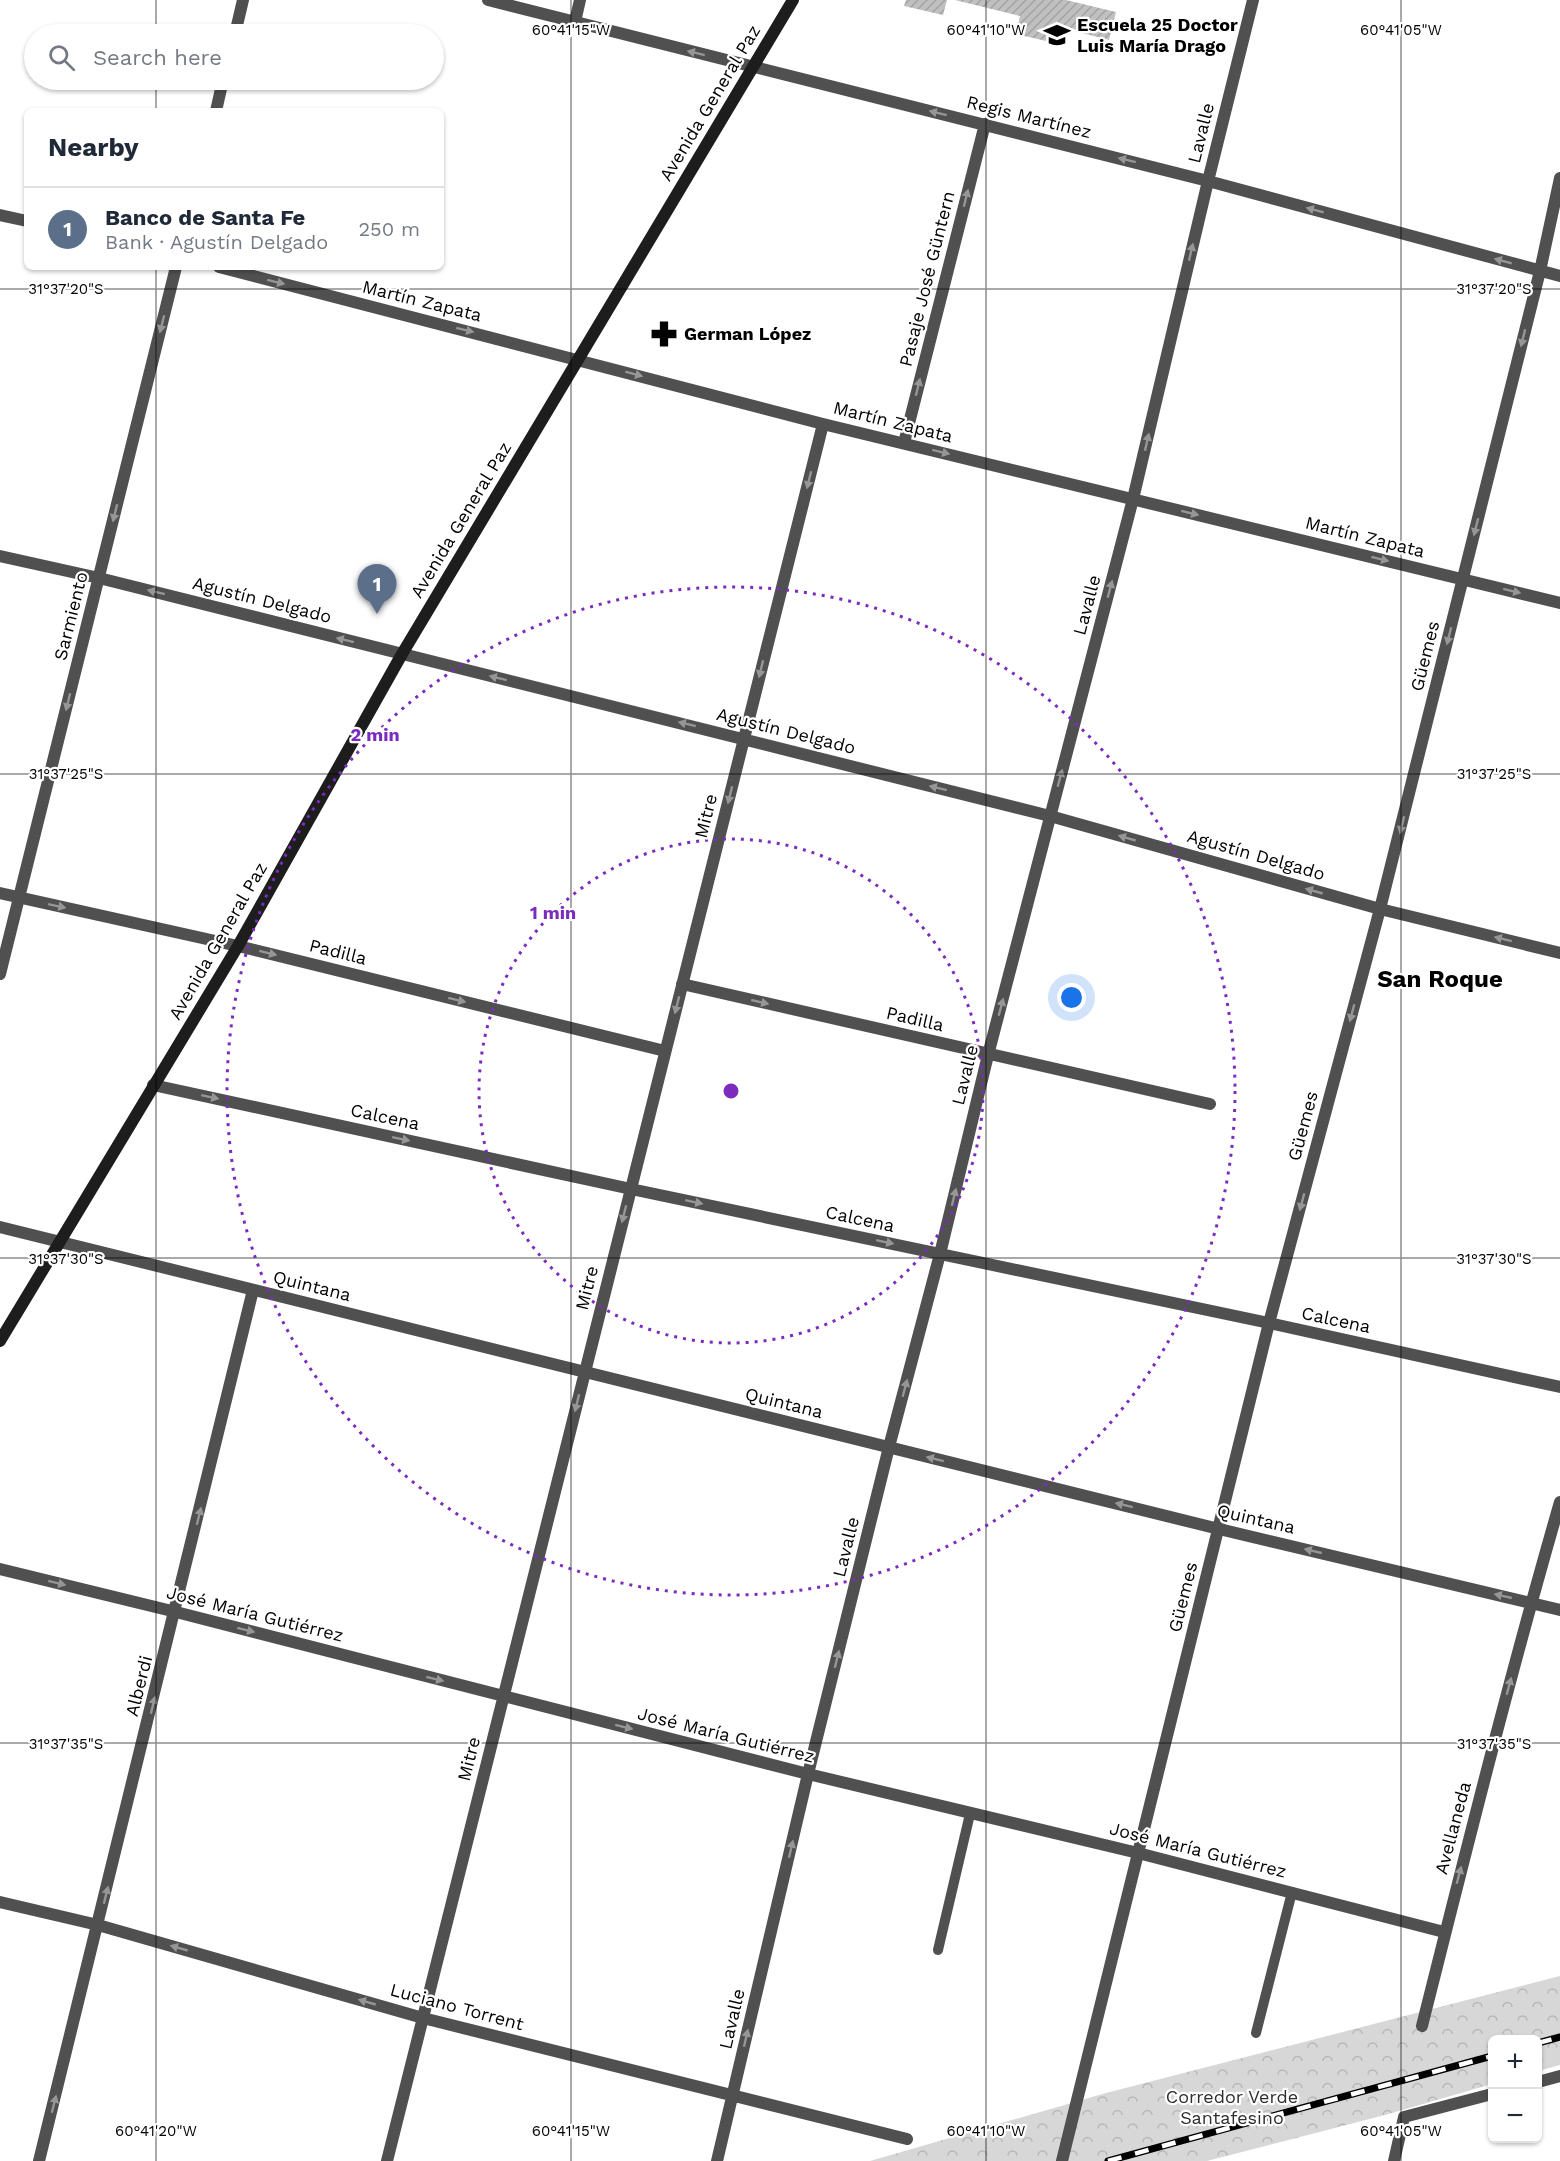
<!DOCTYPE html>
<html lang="en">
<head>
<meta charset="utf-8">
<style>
  body { margin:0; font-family:"Work Sans",sans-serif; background:#f2f2f3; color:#1f2937 }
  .controls { position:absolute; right:18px; bottom:18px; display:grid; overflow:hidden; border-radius:9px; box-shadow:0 2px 4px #0004 }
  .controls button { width:54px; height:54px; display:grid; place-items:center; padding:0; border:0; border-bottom:2px solid #e0e1e3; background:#fff; color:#1f2937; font:30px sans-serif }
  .you { position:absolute; left:1072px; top:998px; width:21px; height:21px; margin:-15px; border:4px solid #fff; border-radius:50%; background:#1a73e8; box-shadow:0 0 0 9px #1a73e833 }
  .badge { display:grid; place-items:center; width:39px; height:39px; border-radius:50%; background:#0f766e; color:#fff; font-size:20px; font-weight:700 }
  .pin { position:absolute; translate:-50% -50px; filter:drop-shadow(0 2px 3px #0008) }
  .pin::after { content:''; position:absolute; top:32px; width:21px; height:18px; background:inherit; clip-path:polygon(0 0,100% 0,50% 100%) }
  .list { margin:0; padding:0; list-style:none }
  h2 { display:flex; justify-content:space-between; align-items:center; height:78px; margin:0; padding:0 24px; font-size:26px }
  h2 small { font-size:20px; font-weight:400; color:#747a83 }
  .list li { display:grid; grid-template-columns:39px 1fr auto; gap:18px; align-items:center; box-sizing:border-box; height:84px; padding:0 24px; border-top:2px solid #e0e1e3 }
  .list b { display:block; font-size:22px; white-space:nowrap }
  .list p { margin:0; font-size:20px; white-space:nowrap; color:#747a83 }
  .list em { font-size:20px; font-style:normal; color:#747a83 }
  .icon { flex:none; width:33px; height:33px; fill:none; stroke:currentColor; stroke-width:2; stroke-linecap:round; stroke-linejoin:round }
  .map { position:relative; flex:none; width:1560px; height:2161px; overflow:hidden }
  .search { position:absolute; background:#fff; box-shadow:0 2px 4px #0004; left:24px; top:24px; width:420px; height:66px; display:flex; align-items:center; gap:15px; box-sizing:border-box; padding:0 21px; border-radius:33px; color:#747a83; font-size:22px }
  .panel { position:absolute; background:#fff; box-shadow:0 2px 4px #0004; left:24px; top:108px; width:420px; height:162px; border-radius:9px }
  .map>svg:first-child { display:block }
</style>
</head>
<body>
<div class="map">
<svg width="1560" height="2161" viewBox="0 0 1560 2161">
  <defs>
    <pattern id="park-crowns" width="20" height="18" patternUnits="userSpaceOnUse" patternTransform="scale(1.5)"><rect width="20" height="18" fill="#d7d7d7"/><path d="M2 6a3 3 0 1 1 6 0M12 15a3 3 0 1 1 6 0" fill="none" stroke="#b7b7b7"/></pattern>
    <pattern id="building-hatch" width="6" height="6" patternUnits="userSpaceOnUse" patternTransform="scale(1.5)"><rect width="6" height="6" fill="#c0c0c0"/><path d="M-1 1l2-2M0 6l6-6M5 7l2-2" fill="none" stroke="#a3a3a3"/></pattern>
  </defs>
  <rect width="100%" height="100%" fill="#fff"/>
  <!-- park -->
  <path fill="url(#park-crowns)" d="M1560,1976V2065L1538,2071V2040H1492V2084L1385,2115L1207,2161H870L1106,2093Z"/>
  <!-- building -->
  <path fill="url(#building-hatch)" d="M906,0H947L943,15L904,6Z
    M955,0H1066L1116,12L1109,40L1063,28L1059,44L1016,34L1020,16Z"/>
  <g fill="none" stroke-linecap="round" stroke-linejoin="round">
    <!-- lane -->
    <path stroke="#505050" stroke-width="10" d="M938,1950L970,1814
      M1256,2033L1292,1892"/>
    <!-- street -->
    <path stroke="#505050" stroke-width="12" d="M488,0L1208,181L1560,276
      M575,22L580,0
      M235,34L243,0
      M216,111L223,80
      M0,215L27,221
      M219,267L823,424L1560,603
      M904,443L985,124
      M0,556L99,578L1050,816L1380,909L1560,953
      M0,893L238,946L665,1051
      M0,974L176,267
      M682,984L1210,1104
      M153,1085L631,1189L1269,1323L1560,1387
      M0,1227L1219,1529L1560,1610
      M0,1569L176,1612L808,1774L1138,1853L1444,1932
      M0,1902L98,1925L423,2018L907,2139
      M1422,2026C1466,1851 1510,1675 1560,1502
      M1538,2082L1560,2076
      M39,2161L253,1290
      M387,2161L823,424
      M717,2161L808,1774L889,1447L940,1254L988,1055L1133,499L1208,181L1253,0
      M1062,2161L1269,1323L1380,909L1540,271L1560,178
      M1394,2161L1404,2117L1492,2094"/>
    <!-- secondary -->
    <path stroke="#1d1d1d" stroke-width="12" d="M0,1341L238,946L402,654L793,0"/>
    <!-- rail casing -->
    <g stroke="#000" stroke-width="7">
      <path id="rail" d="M1538,2043L1560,2037
        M1108,2161L1492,2056"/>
    </g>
    <!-- rail -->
    <use href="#rail" stroke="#fff" stroke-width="4.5" stroke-dasharray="14" stroke-linecap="butt"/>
  </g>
  <!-- one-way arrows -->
  <defs><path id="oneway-solid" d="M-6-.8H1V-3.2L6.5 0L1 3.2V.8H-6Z" transform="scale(1.5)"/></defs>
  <g fill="#969696">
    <use href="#oneway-solid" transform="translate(696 53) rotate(-166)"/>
    <use href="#oneway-solid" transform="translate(938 113) rotate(-166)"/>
    <use href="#oneway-solid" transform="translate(1127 160) rotate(-166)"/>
    <use href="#oneway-solid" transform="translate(966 198) rotate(-76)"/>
    <use href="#oneway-solid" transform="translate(1315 210) rotate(-165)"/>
    <use href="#oneway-solid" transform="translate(1191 252) rotate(-77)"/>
    <use href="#oneway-solid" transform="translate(1503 261) rotate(-165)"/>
    <use href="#oneway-solid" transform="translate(276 282) rotate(14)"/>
    <use href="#oneway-solid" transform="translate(162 324) rotate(104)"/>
    <use href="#oneway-solid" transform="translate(465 330) rotate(14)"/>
    <use href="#oneway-solid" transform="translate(1523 338) rotate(104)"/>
    <use href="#oneway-solid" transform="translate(634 374) rotate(15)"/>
    <use href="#oneway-solid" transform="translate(918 387) rotate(-76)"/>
    <use href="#oneway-solid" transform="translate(1147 442) rotate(-77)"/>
    <use href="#oneway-solid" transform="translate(941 452) rotate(14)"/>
    <use href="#oneway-solid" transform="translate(809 480) rotate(104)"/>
    <use href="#oneway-solid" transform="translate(115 513) rotate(104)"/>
    <use href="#oneway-solid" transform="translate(1190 513) rotate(14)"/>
    <use href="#oneway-solid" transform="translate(1476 527) rotate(104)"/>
    <use href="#oneway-solid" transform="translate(1380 559) rotate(14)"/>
    <use href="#oneway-solid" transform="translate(1110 589) rotate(-75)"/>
    <use href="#oneway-solid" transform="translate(1512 591) rotate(14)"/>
    <use href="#oneway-solid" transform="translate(156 592) rotate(-166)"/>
    <use href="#oneway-solid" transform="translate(1449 636) rotate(104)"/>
    <use href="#oneway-solid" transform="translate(345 640) rotate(-166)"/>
    <use href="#oneway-solid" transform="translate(761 669) rotate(104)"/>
    <use href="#oneway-solid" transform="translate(498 678) rotate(-166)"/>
    <use href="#oneway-solid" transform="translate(68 702) rotate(104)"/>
    <use href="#oneway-solid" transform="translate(687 724) rotate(-166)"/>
    <use href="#oneway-solid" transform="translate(1060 778) rotate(-75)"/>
    <use href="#oneway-solid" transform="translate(938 788) rotate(-166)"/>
    <use href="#oneway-solid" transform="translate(730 795) rotate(104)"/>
    <use href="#oneway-solid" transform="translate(1402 825) rotate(104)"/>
    <use href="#oneway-solid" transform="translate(1127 838) rotate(-164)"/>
    <use href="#oneway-solid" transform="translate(1314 891) rotate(-164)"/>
    <use href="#oneway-solid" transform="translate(57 906) rotate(12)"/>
    <use href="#oneway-solid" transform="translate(1503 939) rotate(-166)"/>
    <use href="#oneway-solid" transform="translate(268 953) rotate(14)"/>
    <use href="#oneway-solid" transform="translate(457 1000) rotate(14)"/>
    <use href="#oneway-solid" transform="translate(760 1002) rotate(13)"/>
    <use href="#oneway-solid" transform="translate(677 1005) rotate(104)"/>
    <use href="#oneway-solid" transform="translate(1001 1007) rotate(-75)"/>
    <use href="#oneway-solid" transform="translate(1352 1013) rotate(105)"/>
    <use href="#oneway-solid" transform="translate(210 1097) rotate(12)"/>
    <use href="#oneway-solid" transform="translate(401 1139) rotate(12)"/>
    <use href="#oneway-solid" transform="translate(954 1197) rotate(-76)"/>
    <use href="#oneway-solid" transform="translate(694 1202) rotate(12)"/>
    <use href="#oneway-solid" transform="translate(1302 1202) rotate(105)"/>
    <use href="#oneway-solid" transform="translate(624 1214) rotate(104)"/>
    <use href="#oneway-solid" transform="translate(885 1242) rotate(12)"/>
    <use href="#oneway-solid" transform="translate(905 1388) rotate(-75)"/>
    <use href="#oneway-solid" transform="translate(577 1403) rotate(104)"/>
    <use href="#oneway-solid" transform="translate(935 1459) rotate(-166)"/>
    <use href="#oneway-solid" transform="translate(1124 1505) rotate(-166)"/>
    <use href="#oneway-solid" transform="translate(199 1516) rotate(-76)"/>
    <use href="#oneway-solid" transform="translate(1313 1551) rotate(-167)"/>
    <use href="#oneway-solid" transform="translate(57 1583) rotate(14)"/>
    <use href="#oneway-solid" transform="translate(1503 1596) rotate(-167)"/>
    <use href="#oneway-solid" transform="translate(246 1630) rotate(14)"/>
    <use href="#oneway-solid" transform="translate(837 1659) rotate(-76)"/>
    <use href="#oneway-solid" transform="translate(435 1679) rotate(14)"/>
    <use href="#oneway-solid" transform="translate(1509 1686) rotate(-75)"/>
    <use href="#oneway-solid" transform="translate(153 1705) rotate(-76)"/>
    <use href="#oneway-solid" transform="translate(624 1727) rotate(14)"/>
    <use href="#oneway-solid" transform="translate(791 1849) rotate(-77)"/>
    <use href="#oneway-solid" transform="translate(1459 1875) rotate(-75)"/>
    <use href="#oneway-solid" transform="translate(106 1895) rotate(-76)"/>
    <use href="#oneway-solid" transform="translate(179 1948) rotate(-164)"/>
    <use href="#oneway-solid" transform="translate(367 2002) rotate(-164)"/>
    <use href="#oneway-solid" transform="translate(746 2038) rotate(-77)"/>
    <use href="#oneway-solid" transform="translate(54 2104) rotate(-76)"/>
  </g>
  <!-- ticks -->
  <path fill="none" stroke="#000" stroke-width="1.5" stroke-opacity="0.45" d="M156,0V34M571,0V2161M986,0V2161M1401,0V2161M156,80V111M156,267V2161M0,289H1560M0,774H1560M0,1258H1560M0,1743H1560"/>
  <!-- distance rings -->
  <g fill="none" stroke="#7b2cbf" stroke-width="3" stroke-dasharray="3 6">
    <circle cx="731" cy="1091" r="252"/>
    <circle cx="731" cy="1091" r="504"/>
  </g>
  <!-- icons -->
  <defs>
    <g id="school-bare" transform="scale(2.07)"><path d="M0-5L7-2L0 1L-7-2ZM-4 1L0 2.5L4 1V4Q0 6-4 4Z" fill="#000" stroke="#fff" stroke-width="2.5" paint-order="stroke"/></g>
    <g id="pharmacy-bare" transform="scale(2.07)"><path d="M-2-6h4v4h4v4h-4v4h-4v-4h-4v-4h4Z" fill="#000" stroke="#fff" stroke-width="2.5" paint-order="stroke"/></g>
  </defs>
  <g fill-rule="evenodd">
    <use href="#school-bare" x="1057" y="35"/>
    <use href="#pharmacy-bare" x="664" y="334"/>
  </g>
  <g text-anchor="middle" stroke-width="4.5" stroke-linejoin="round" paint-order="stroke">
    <!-- poi labels -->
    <g font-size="18" font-weight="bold" fill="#000" stroke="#fff" text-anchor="start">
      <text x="1077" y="31">Escuela 25 Doctor<tspan x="1077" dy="21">Luis María Drago</tspan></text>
      <text x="684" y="340">German López</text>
    </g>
    <!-- street labels -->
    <g font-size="18" fill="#000" stroke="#fff">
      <text transform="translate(710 103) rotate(-59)" y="6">Avenida General Paz</text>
      <text transform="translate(1029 117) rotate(14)" y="6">Regis Martínez</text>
      <text transform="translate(1201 133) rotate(-76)" y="6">Lavalle</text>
      <text transform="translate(927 279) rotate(-76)" y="6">Pasaje José Güntern</text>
      <text transform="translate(422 301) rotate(14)" y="6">Martín Zapata</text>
      <text transform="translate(893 422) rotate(14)" y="6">Martín Zapata</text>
      <text transform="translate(461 520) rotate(-59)" y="6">Avenida General Paz</text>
      <text transform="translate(1365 537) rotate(14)" y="6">Martín Zapata</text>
      <text transform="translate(262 600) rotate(14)" y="6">Agustín Delgado</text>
      <text transform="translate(1087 605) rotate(-75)" y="6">Lavalle</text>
      <text transform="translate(71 616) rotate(-76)" y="6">Sarmiento</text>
      <text transform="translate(1425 656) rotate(-76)" y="6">Güemes</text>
      <text transform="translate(786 731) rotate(14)" y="6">Agustín Delgado</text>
      <text transform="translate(706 816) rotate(-76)" y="6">Mitre</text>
      <text transform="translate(1256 855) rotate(16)" y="6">Agustín Delgado</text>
      <text transform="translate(218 941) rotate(-60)" y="6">Avenida General Paz</text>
      <text transform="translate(338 952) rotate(14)" y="6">Padilla</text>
      <text transform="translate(915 1019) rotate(13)" y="6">Padilla</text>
      <text transform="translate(965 1075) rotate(-76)" y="6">Lavalle</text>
      <text transform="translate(385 1117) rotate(12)" y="6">Calcena</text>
      <text transform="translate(1303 1126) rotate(-75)" y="6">Güemes</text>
      <text transform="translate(860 1219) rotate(12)" y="6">Calcena</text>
      <text transform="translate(312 1286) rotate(14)" y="6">Quintana</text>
      <text transform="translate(587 1288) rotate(-76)" y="6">Mitre</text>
      <text transform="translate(1336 1320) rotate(12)" y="6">Calcena</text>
      <text transform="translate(784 1403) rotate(14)" y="6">Quintana</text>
      <text transform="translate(1256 1519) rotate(13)" y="6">Quintana</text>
      <text transform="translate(846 1547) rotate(-76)" y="6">Lavalle</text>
      <text transform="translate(1183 1597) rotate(-76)" y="6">Güemes</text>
      <text transform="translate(255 1614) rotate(14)" y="6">José María Gutiérrez</text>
      <text transform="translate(139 1686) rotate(-76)" y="6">Alberdi</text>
      <text transform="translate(726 1735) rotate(14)" y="6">José María Gutiérrez</text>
      <text transform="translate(469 1759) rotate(-76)" y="6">Mitre</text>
      <text transform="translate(1453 1828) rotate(-75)" y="6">Avellaneda</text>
      <text transform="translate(1198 1850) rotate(14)" y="6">José María Gutiérrez</text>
      <text transform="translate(457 2007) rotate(15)" y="6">Luciano Torrent</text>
      <text transform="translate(732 2019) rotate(-77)" y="6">Lavalle</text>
    </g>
    <!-- park labels -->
    <g font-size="18" fill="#2e2e2e" stroke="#fff">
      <text x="1232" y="2103">Corredor Verde<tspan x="1232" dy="21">Santafesino</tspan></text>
    </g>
    <!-- district labels -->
    <g font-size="24" font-weight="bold" fill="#000" stroke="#fff">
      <text x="1440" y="987">San Roque</text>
    </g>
  </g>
  <g font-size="15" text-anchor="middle" fill="#000" stroke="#fff" stroke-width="4.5" stroke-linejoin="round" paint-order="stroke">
    <text x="571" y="35">60°41'15"W</text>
    <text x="986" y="35">60°41'10"W</text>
    <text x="1401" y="35">60°41'05"W</text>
    <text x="66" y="294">31°37'20"S</text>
    <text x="1494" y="294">31°37'20"S</text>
    <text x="66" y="779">31°37'25"S</text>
    <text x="1494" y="779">31°37'25"S</text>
    <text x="66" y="1264">31°37'30"S</text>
    <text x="1494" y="1264">31°37'30"S</text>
    <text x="66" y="1749">31°37'35"S</text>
    <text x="1494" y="1749">31°37'35"S</text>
    <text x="156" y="2136">60°41'20"W</text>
    <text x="571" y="2136">60°41'15"W</text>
    <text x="986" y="2136">60°41'10"W</text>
    <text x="1401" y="2136">60°41'05"W</text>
  </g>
  <circle cx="731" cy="1091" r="9" fill="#7b2cbf" stroke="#fff" stroke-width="3"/>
  <g font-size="18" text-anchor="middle" font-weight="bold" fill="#7b2cbf" stroke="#fff" stroke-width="4.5" stroke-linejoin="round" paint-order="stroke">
    <text x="375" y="741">2 min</text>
    <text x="553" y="919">1 min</text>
  </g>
</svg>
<div class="controls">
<button>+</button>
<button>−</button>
</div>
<div class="you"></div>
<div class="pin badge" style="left:377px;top:614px;background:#5c6f8a">1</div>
<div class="search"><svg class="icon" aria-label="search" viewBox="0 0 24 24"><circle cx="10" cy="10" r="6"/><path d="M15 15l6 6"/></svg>Search here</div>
<section class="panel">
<h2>Nearby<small></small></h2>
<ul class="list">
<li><span class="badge" style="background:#5c6f8a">1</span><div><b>Banco de Santa Fe</b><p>Bank · Agustín Delgado</p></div><em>250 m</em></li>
</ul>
</section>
</div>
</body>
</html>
